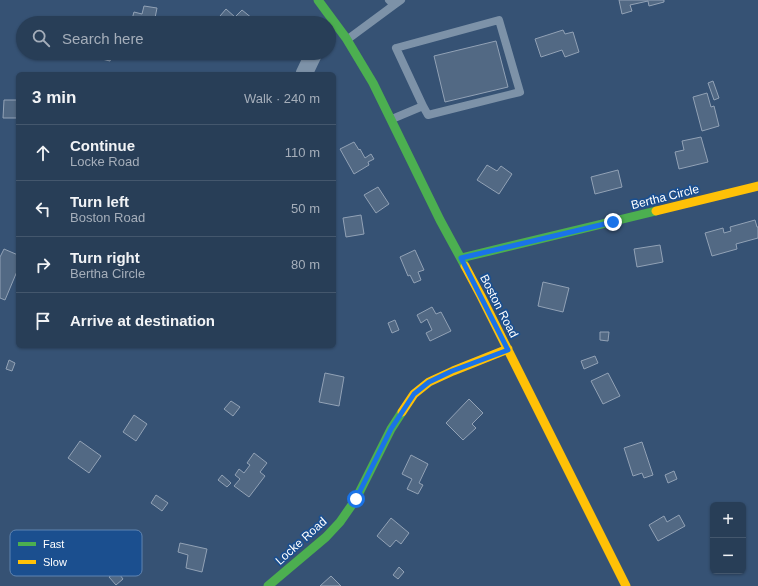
<!DOCTYPE html>
<html lang="en">
<head>
<meta charset="utf-8">
<style>
  body { margin:0; font-family:Arial,sans-serif; background:#344961; color:#f1f3f6 }
  .controls { position:absolute; right:12px; bottom:12px; display:grid; overflow:hidden; border-radius:6px; box-shadow:0 1px 3px #0004 }
  .controls button { width:36px; height:36px; display:grid; place-items:center; padding:0; border:0; border-bottom:1px solid #44576d; background:#283e57; color:#f1f3f6; font:20px sans-serif }
  .stop { position:absolute; width:12px; height:12px; margin:-9px; border:3px solid #1a73e8; border-radius:50%; background:#fff }
  .stop.end { background:#1a73e8; border-color:#fff; box-shadow:0 1px 4px #0008 }
  .list { margin:0; padding:0; list-style:none }
  h2 { display:flex; justify-content:space-between; align-items:center; height:52px; margin:0; padding:0 16px; font-size:17px }
  h2 small { font-size:13px; font-weight:400; color:#a5aeba }
  .list li { display:grid; grid-template-columns:26px 1fr auto; gap:12px; align-items:center; box-sizing:border-box; height:56px; padding:0 16px; border-top:1px solid #44576d }
  .list b { display:block; font-size:15px; white-space:nowrap }
  .list p { margin:0; font-size:13px; white-space:nowrap; color:#a5aeba }
  .list em { font-size:13px; font-style:normal; color:#a5aeba }
  .icon { flex:none; width:22px; height:22px; fill:none; stroke:currentColor; stroke-width:2; stroke-linecap:round; stroke-linejoin:round }
  .map { position:relative; flex:none; width:758px; height:586px; overflow:hidden }
  .search { position:absolute; background:#283e57; box-shadow:0 1px 3px #0004; left:16px; top:16px; width:320px; height:44px; display:flex; align-items:center; gap:10px; box-sizing:border-box; padding:0 14px; border-radius:22px; color:#a5aeba; font-size:15px }
  .panel { position:absolute; background:#283e57; box-shadow:0 1px 3px #0004; left:16px; top:72px; width:320px; height:276px; border-radius:6px }
  .map>svg:first-child { display:block }
</style>
</head>
<body>
<div class="map">
<svg width="758" height="586" viewBox="0 0 758 586">
  <rect width="100%" height="100%" fill="#365274"/>
  <!-- building -->
  <path fill="#526984" stroke="#92a2b6" d="M619,0H664V2L649,6L648,1L630,5L632,11L622,14Z
    M144,6L157,8L154,23H119L121,17L132,19L134,12L142,14Z
    M226,9L235,17L242,10L258,23H234L232,21L231,23H230L220,16Z
    M563,30L565,34L573,32L579,52L565,57L562,50L541,57L535,39Z
    M496,41L508,87L445,102L434,56Z
    M100,53H113L110,61L98,58Z
    M713,81L719,98L714,100L708,83Z
    M707,93L711,107L714,106L719,126L702,131L693,97Z
    M4,100H18V118H3Z
    M701,137L708,162L679,169L675,152L684,150L682,141Z
    M354,142L359,150L360,149L365,158L371,154L374,159L368,162L369,165L354,174L340,149Z
    M487,165L497,171L501,166L512,174L499,194L477,180Z
    M618,170L622,187L595,194L591,177Z
    M378,187L389,204L376,213L364,195Z
    M361,215L364,234L346,237L343,218Z
    M755,220L757,227H758V238L736,244L737,249L712,256L705,233L723,228L724,233L731,231L730,227Z
    M660,245L663,262L637,267L634,249Z
    M4,249L18,255V269L5,300L0,298V257Z
    M415,250L424,270L418,272L421,280L414,283L410,275L408,276L400,257Z
    M543,282L569,288L563,312L538,306Z
    M432,307L436,314L441,312L451,331L430,341L426,333L432,330L427,319L421,323L417,315Z
    M395,320L399,330L392,333L388,323Z
    M600,332H609L608,341L600,340Z
    M595,356L598,363L584,369L581,361Z
    M9,360L15,363L12,371L6,369Z
    M325,373L344,377L339,406L319,402Z
    M608,373L620,396L603,404L591,381Z
    M469,399L483,413L472,424L476,428L463,440L446,423Z
    M231,401L240,407L233,416L224,409Z
    M134,415L147,424L136,441L123,432Z
    M80,441L101,456L89,473L68,458Z
    M642,442L653,475L644,478L642,473L633,476L624,448Z
    M254,453L267,463L260,472L265,476L249,497L234,486L240,479L235,475L239,469L244,473L250,465L247,463Z
    M411,455L428,464L419,483L423,485L418,494L407,489L412,479L402,474Z
    M674,471L677,479L668,483L665,475Z
    M222,475L231,483L227,487L218,480Z
    M156,495L168,503L162,511L151,503Z
    M679,515L685,526L658,541L649,525L664,516L667,522Z
    M391,518L409,533L401,544L396,540L390,547L377,536Z
    M180,543L207,549L202,572L186,568L188,555L178,552Z
    M399,567L404,572L398,579L393,575Z
    M117,571L123,579L116,585L109,577Z
    M331,576L341,586H320Z"/>
  <g fill="none" stroke-linecap="round" stroke-linejoin="round">
    <!-- lane -->
    <path stroke="#7d92a8" stroke-width="8" d="M394,5L401,0
      M348,39L394,5L389,0
      M392,119L423,106L396,48L499,20L520,92L428,115L423,106"/>
    <!-- street -->
    <path stroke="#7d92a8" stroke-width="17" d="M304,74L314,53"/>
    <!-- fast -->
    <path stroke="#4caf50" stroke-width="9" d="M318,0L346,38L373,83L440,220L465,266
      M461,258L656,211
      M268,586L326,537L340,522L356,499L391,429L402,412"/>
    <!-- slow -->
    <path stroke="#ffc107" stroke-width="9" d="M656,211L758,186
      M465,266L481,296L626,586
      M402,412L414,394L429,382L453,371L508,349"/>
  </g>
  <g fill="none" stroke-linecap="round" stroke-linejoin="round">
    <!-- route -->
    <path stroke="#1a73e8" stroke-width="5" d="M356,499L391,429L414,394L429,382L452,371L508,350L461,258L613,222"/>
  </g>
  <g text-anchor="middle" stroke-width="3.5" stroke-linejoin="round" paint-order="stroke">
    <!-- street labels -->
    <g font-size="12" fill="#fff" stroke="#1b4f8f">
      <text transform="translate(665 197) rotate(-14)" y="4">Bertha Circle</text>
      <text transform="translate(499 306) rotate(63)" y="4">Boston Road</text>
      <text transform="translate(301 541) rotate(-42)" y="4">Locke Road</text>
    </g>
  </g>
  <!-- legend -->
  <rect x="10" y="530" width="132" height="46" rx="6" fill="#1b4f8f" stroke="#5f84b1" stroke-width="1"/>
  <rect x="18" y="542" width="18" height="4" fill="#4caf50"/>
  <rect x="18" y="560" width="18" height="4" fill="#ffc107"/>
  <g font-size="11" fill="#fff">
    <text x="43" y="548">Fast</text>
    <text x="43" y="566">Slow</text>
  </g>
</svg>
<div class="controls">
<button>+</button>
<button>−</button>
</div>
<div class="stop" style="left:356px;top:499px"></div>
<div class="stop end" style="left:613px;top:222px"></div>
<div class="search"><svg class="icon" aria-label="search" viewBox="0 0 24 24"><circle cx="10" cy="10" r="6"/><path d="M15 15l6 6"/></svg>Search here</div>
<section class="panel">
<h2>3 min<small>Walk · 240 m</small></h2>
<ul class="list">
<li><svg class="icon" aria-label="ahead" viewBox="0 0 24 24"><path d="M12 20V5M6 11l6-6 6 6"/></svg><div><b>Continue</b><p>Locke Road</p></div><em>110 m</em></li>
<li><svg class="icon" aria-label="left" viewBox="0 0 24 24"><path d="M17 20v-9H6M10 6l-5 5 5 5"/></svg><div><b>Turn left</b><p>Boston Road</p></div><em>50 m</em></li>
<li><svg class="icon" aria-label="right" viewBox="0 0 24 24"><path d="M7 20v-9h11M14 6l5 5-5 5"/></svg><div><b>Turn right</b><p>Bertha Circle</p></div><em>80 m</em></li>
<li><svg class="icon" aria-label="arrive" viewBox="0 0 24 24"><path d="M6 21V4h12l-3 4 3 4H6"/></svg><div><b>Arrive at destination</b></div></li>
</ul>
</section>
</div>
</body>
</html>
